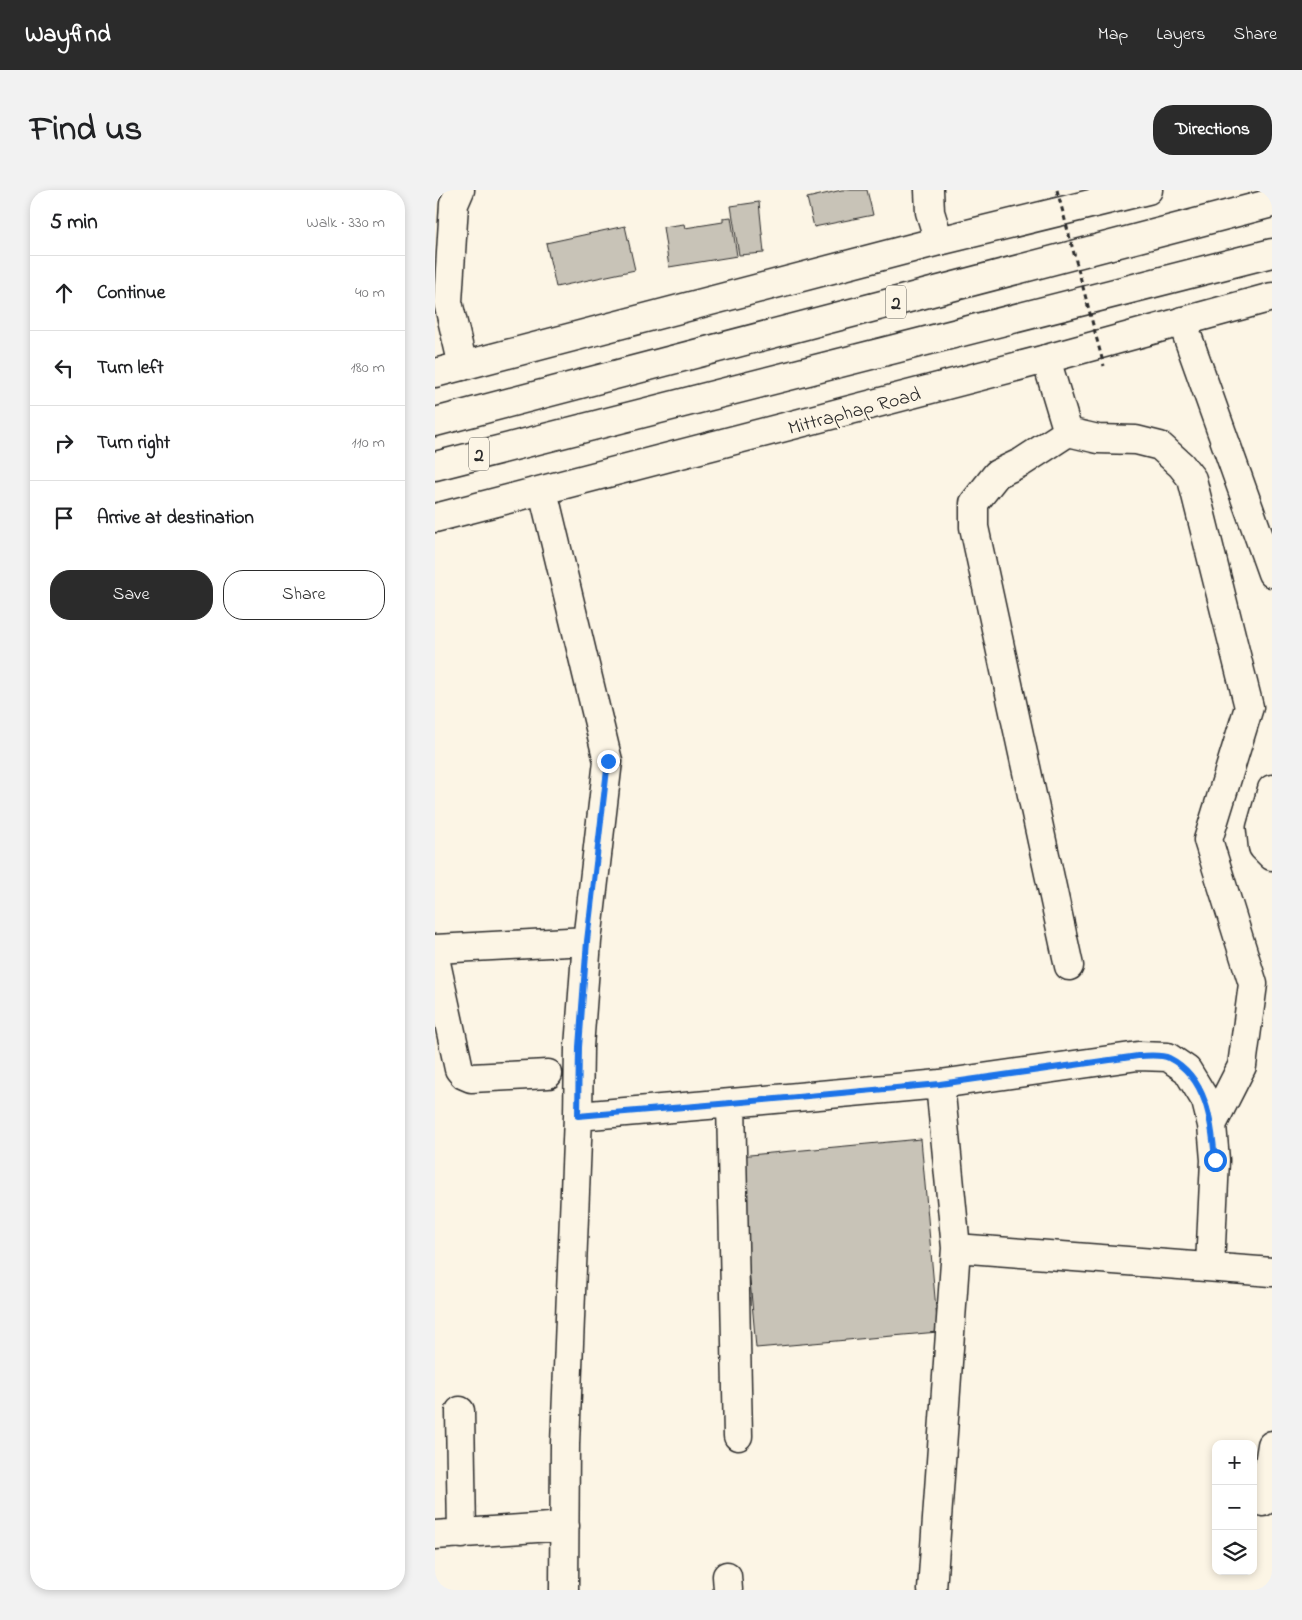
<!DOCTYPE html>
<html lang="en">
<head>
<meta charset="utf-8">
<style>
  body { margin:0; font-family:"Indie Flower",sans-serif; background:#f2f2f2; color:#202124 }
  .controls { position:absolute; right:15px; bottom:15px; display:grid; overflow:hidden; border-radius:10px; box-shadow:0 2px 8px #0003 }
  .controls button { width:45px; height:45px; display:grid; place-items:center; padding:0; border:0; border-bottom:1px solid #e0e0e0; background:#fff; color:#202124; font:25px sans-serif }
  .stop { position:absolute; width:15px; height:15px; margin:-11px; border:4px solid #1a73e8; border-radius:50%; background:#fff }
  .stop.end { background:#1a73e8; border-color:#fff; box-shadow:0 1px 5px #0008 }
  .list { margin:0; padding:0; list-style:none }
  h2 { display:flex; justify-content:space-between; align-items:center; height:65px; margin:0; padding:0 20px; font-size:21px }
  h2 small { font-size:16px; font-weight:400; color:#757577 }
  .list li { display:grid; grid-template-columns:32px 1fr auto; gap:15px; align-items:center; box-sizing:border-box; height:75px; padding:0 20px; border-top:1px solid #e0e0e0 }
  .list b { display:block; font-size:19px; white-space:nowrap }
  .list em { font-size:16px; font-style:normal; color:#757577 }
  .actions { display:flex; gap:10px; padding:15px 20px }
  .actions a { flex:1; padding:11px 0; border:1px solid #2b2b2b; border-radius:20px; text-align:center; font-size:18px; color:#2b2b2b }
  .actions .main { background:#2b2b2b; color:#fff }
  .icon { flex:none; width:28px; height:28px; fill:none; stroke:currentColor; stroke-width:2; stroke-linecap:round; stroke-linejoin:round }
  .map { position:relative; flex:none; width:837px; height:1400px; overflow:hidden; border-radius:20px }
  header { display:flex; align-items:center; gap:30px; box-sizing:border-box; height:70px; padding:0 25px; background:#2b2b2b; color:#fff }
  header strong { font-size:24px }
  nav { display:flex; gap:28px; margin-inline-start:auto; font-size:18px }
  .intro { display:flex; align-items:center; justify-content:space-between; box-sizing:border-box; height:120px; padding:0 30px }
  h1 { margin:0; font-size:35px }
  .button { padding:12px 22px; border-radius:20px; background:#2b2b2b; color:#fff; font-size:18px; font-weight:700 }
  main { display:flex; gap:30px; padding:0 30px }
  aside { flex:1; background:#fff; border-radius:20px; box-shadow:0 2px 8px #0003 }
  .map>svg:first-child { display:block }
</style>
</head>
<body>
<header>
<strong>Wayfind</strong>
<nav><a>Map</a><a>Layers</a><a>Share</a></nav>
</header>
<div class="intro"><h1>Find us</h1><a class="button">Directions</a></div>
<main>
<aside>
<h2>5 min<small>Walk · 330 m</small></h2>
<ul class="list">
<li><svg class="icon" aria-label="ahead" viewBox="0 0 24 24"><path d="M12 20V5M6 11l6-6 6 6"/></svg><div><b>Continue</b></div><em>40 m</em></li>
<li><svg class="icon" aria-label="left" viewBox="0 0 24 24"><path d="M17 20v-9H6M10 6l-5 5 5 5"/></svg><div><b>Turn left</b></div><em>180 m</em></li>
<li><svg class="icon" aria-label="right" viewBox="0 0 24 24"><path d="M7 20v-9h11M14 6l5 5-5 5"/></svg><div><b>Turn right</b></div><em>110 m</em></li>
<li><svg class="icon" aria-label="arrive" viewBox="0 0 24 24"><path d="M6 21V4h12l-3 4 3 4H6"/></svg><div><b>Arrive at destination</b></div></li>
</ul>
<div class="actions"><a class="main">Save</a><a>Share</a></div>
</aside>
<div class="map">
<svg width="837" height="1400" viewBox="0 0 837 1400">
  <rect width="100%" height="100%" fill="#fcf5e5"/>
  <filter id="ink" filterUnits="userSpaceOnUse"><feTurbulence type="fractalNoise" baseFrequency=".02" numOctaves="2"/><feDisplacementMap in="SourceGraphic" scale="10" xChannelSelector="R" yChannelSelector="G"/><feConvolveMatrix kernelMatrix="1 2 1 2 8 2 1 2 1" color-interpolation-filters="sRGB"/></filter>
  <g filter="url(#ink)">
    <!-- building -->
    <path fill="#c8c3b7" stroke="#2b2b2b" d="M407,0H432L438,25L379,37L372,8Z
      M324,12L329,63L304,65L296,16Z
      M296,27L302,66L234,77L228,37L249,34L250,38L288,32V28Z
      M190,36L200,80L121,97L111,53Z
      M486,949L503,1142L321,1158L304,966Z"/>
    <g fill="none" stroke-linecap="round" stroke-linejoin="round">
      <!-- minor casing -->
      <g stroke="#2b2b2b" stroke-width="31">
        <path id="minor" d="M25,0L19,14L13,112L28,176
          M494,0L495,22L504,51
          M747,131L837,383
          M611,169L633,242L663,249L701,250L725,256L746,275L757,289L814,517L773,650L818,794L807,876L777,935L780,970L775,1076
          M633,242L587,272L562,284L539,313V337L634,776
          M108,301L173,571L152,751L144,857L143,926L130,1254L129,1400
          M837,599L826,638L828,657L837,666
          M0,759L152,751
          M0,768L24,879L29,885L36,888L113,884
          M505,894L521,1058L837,1082
          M296,913L303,1246
          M143,926L296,913L505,894L703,866L733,867L752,880L771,911L777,935
          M25,1221L27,1344
          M828,1312L837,1255
          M0,1345L130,1336
          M292,1386L293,1400
          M497,1400L521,1058"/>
      </g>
      <!-- highway casing -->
      <g stroke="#2b2b2b" stroke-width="31">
        <path id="highway" d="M0,183L504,51L713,0
          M0,232L837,13
          M0,276L837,63
          M0,328L611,169L837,107"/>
      </g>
      <!-- minor -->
      <use href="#minor" stroke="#fcf5e5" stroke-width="28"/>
      <!-- highway -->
      <use href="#highway" stroke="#fcf5e5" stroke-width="28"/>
      <!-- path-bridge -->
      <path stroke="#2b2b2b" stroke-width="3" stroke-dasharray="5 4" stroke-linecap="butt" d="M622,0L669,176"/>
    </g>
  </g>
  <g fill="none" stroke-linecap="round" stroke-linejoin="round" filter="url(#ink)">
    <!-- route -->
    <path stroke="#1a73e8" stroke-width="6" d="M173,571L152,751L144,857L143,926L296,913L505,894L703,866C712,866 726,864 734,868C772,887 777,933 780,970"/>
  </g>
  <g text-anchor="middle" stroke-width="4" stroke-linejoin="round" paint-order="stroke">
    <!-- shield labels -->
    <g fill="#fcf5e5" stroke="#6a6863" stroke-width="1">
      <rect x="451" y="95.5" width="20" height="33" rx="4"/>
      <rect x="34" y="247.5" width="20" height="33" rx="4"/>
    </g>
    <g font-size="19" font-weight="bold" fill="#2b2b2b">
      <text x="461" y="119">2</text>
      <text x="44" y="271">2</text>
    </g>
    <!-- street labels -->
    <g font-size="20" fill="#2b2b2b" stroke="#fcf5e5">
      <text transform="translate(419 220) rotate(-15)" y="7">Mittraphap Road</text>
    </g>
  </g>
</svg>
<div class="controls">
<button>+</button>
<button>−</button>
<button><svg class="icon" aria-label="layers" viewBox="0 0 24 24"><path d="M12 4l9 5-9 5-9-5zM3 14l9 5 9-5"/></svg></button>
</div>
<div class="stop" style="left:780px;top:970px"></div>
<div class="stop end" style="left:173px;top:571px"></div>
</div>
</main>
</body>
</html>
